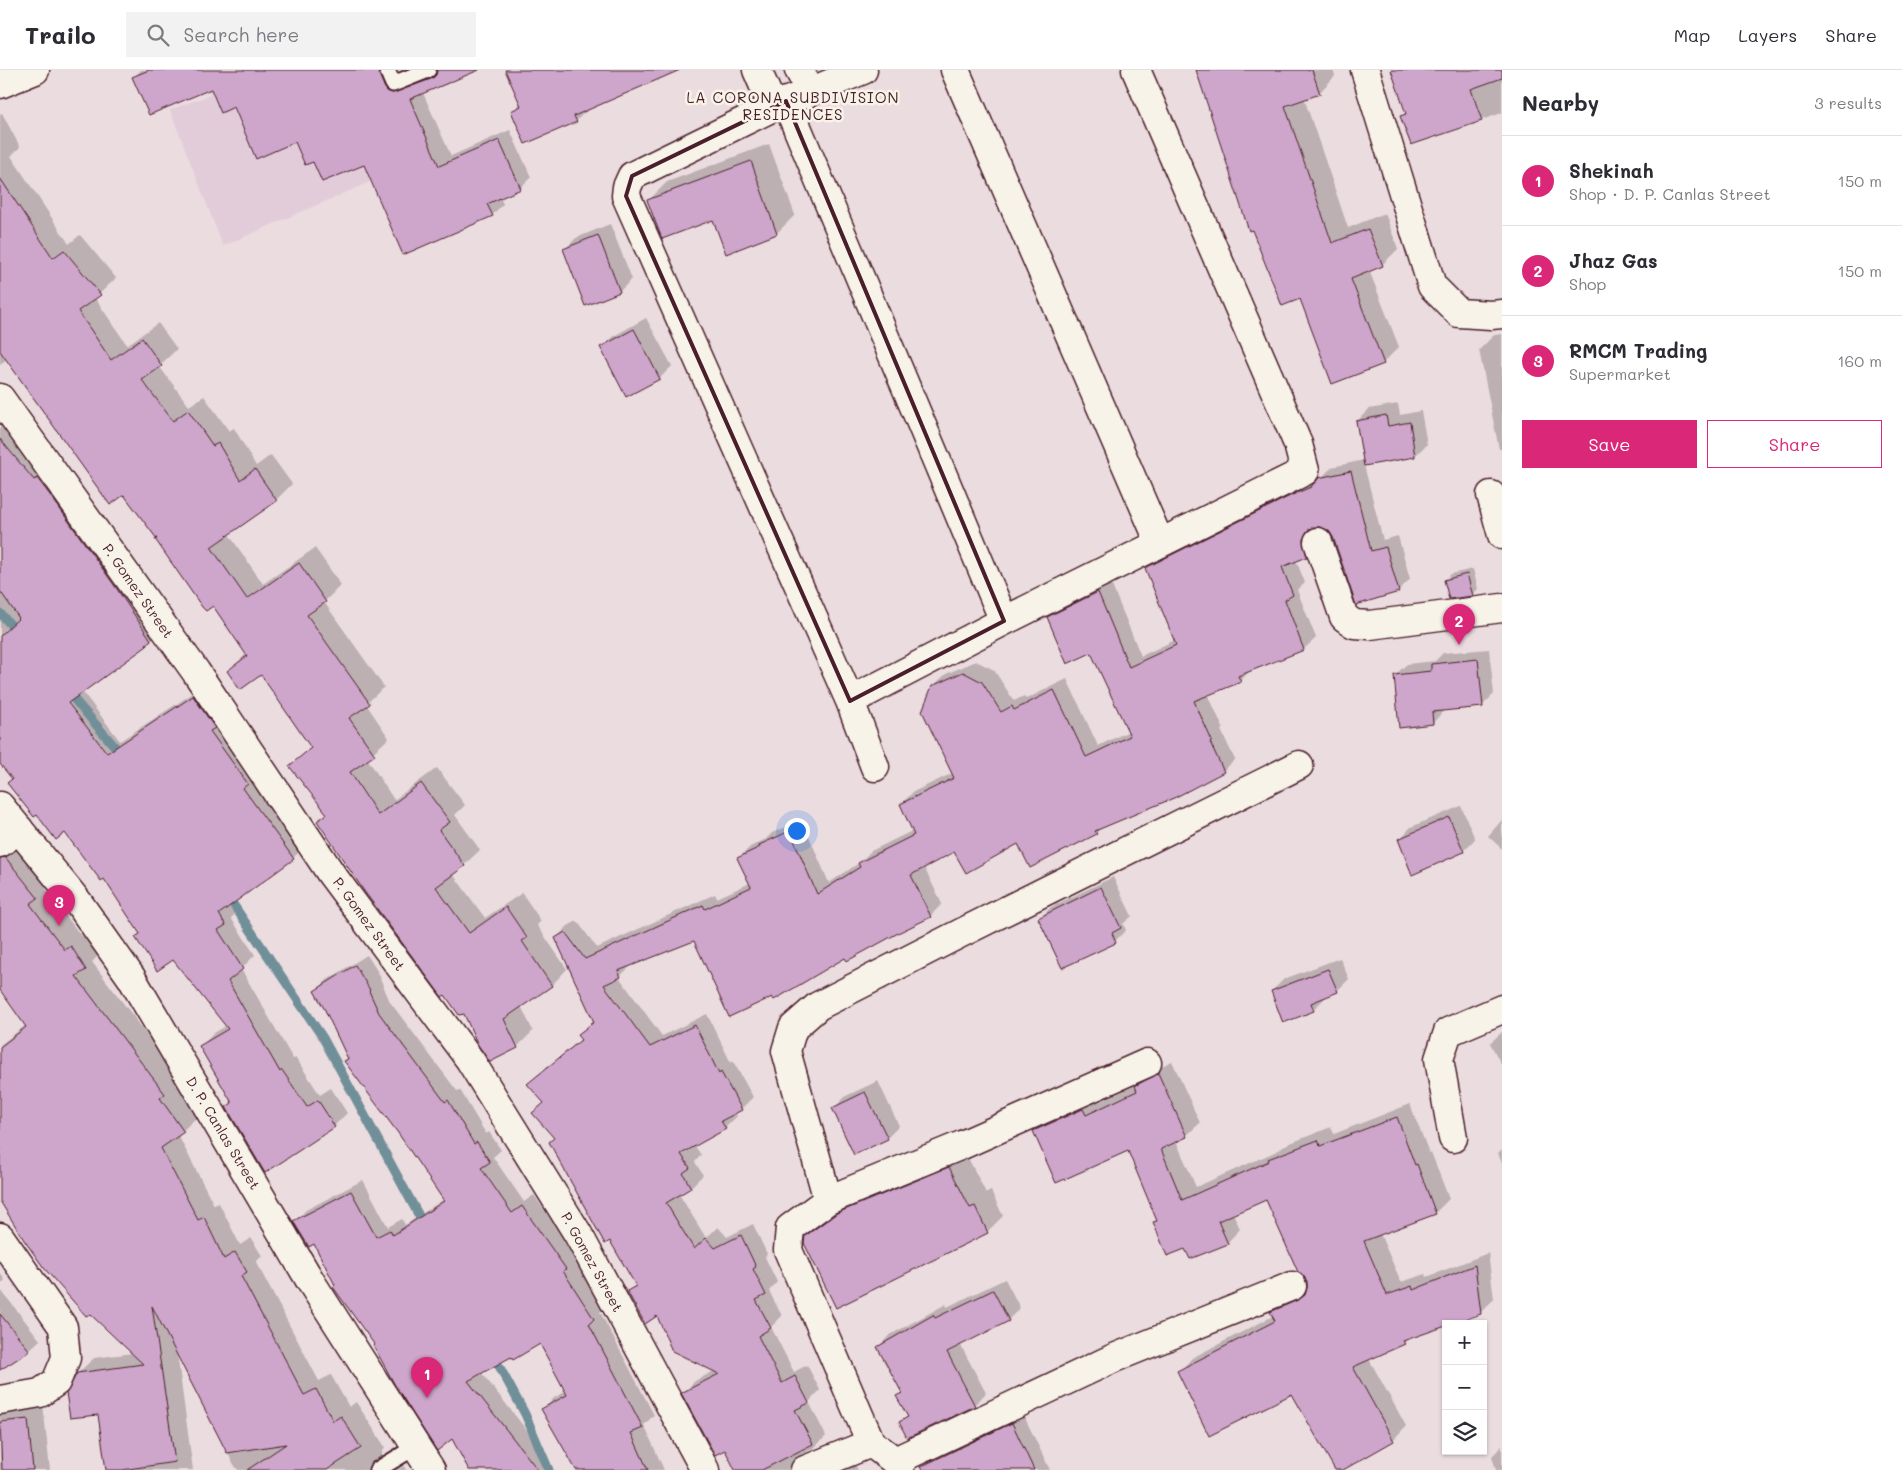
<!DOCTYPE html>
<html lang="en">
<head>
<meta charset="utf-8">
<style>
  body { margin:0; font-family:Mali,sans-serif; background:#f2f2f3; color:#2b2b33 }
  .controls { position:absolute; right:15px; bottom:15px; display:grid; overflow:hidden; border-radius:0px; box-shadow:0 1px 4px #0004 }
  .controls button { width:45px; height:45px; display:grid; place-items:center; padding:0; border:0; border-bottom:1px solid #e1e1e2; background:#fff; color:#2b2b33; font:25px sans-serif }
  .you { position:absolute; left:796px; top:760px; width:18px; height:18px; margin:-12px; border:4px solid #fff; border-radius:50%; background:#1a73e8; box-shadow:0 0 0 8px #1a73e833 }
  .badge { display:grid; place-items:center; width:32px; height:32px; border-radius:50%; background:#db2777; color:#fff; font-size:16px; font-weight:700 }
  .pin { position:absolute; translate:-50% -41px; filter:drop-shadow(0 1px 2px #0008) }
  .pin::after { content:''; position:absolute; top:26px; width:18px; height:15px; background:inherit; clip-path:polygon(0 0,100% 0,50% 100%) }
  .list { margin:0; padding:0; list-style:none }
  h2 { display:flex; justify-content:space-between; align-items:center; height:65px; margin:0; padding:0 20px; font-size:21px }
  h2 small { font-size:16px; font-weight:400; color:#7c7c81 }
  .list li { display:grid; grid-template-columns:32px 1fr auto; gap:15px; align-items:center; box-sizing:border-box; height:90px; padding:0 20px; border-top:1px solid #e1e1e2 }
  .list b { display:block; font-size:19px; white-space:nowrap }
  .list p { margin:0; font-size:16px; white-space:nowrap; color:#7c7c81 }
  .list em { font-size:16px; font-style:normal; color:#7c7c81 }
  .actions { display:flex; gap:10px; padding:15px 20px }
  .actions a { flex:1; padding:11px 0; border:1px solid #db2777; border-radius:0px; text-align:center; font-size:18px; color:#db2777 }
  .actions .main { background:#db2777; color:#fff }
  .icon { flex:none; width:28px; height:28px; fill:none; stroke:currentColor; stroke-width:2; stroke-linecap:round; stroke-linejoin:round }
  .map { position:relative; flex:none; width:1502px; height:1400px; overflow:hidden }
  header { display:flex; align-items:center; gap:30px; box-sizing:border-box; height:70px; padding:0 25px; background:#fff; border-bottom:1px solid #e1e1e2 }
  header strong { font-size:24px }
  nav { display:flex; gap:28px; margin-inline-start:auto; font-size:18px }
  .search { width:350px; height:45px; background:#f2f2f3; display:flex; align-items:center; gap:12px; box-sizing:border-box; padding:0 18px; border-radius:0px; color:#7c7c81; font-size:19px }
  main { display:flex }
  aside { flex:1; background:#fff }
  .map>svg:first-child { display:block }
</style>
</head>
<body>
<header>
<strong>Trailo</strong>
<div class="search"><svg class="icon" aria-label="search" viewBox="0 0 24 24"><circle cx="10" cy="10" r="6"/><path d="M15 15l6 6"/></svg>Search here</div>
<nav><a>Map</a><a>Layers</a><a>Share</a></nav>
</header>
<main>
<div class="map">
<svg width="1502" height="1400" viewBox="0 0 1502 1400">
  <rect width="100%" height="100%" fill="#ebdcdf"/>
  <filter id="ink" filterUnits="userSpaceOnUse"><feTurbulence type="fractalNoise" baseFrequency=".02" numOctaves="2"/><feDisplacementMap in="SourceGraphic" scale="10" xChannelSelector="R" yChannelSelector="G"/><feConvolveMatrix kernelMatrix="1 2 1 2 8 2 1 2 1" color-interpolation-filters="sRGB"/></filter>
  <g filter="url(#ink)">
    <!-- built -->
    <path fill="#e2ccd9" d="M199,0L402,98L223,176L170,40L210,25Z"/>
    <!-- shadow -->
    <path fill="#0003" d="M141,0H393L395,7L409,12L437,0H478L423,23L451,86L510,60L531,107L520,118L500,127L503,134L492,145L364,93L314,90L296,70L235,35L211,17L134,7Z
      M507,0H670L587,40L576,51L512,41L521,33Z
      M1197,0H1333L1335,6L1319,23L1304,28L1348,158L1385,143L1398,179L1382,195L1369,200L1399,277L1383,293L1300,228Z
      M1393,0H1502V43L1411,74L1402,46L1407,41Z
      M2,43L20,77L11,86L69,174L80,165L116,208L95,228L127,275L158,253L177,279L159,296L189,336L204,326L229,361L234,358L256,396L271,385L292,414L276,430L228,463L263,514L315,478L341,515L324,532L384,617L366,634L389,668L367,688L394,730L437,698L465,735L455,745L480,780L464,795L453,804L485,848L522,823L541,851L537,855L567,899L552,915L521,936L533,961L517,977L464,942L318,751L328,742L291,697L312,676L261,604L229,601L247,583L213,535L124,424L7,289L0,294V44Z
      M769,74L795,145L777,163L649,130L667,112Z
      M610,154L632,209L620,221L564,180L576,168Z
      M646,248L672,296L660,308L627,326L602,278L614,266Z
      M1502,264V379H1499L1479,280L1494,265Z
      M0,333L160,562L147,575L82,621L120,671L207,614L306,775L293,788L233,832L238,841L231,848L255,885L241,899L293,989L296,988L320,1025L331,1018L347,1043L334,1056L265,1101L228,1037L233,1032L201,976L214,963L226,956L173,889L141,863L104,807L65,761L13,709L0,692Z
      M1398,334L1400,345L1421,341L1427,374L1415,386L1364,395L1383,470L1398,466L1410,509L1398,521L1334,466L1329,460L1321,455L1314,456L1318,474L1306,486L1296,490L1305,513L1297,520L1316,568L1304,579L1251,600L1240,611L1208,624L1223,658L1221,660L1235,690L1223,701L1103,756L1096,763L955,780L924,797L942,834L931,845L846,886L695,869L633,894L619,907L662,966L707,944L731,993L733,991L753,1027L741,1039L735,1042L737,1046L725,1058L694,1075L701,1085L695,1092L703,1105L691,1117L679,1124L706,1168L718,1157L727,1167L753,1154L767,1184L765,1187L777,1212L769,1221L782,1246L771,1257L794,1302L807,1295L820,1320L809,1332L826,1366L814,1378L801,1385L802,1394L807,1400H736L725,1379L683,1323L695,1311L716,1300L657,1245L628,1222L636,1214L555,1067L534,1043L545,1032L529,1014L581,969L578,965L595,950L556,868L568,856L577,851L597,878L715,824L717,828L750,813L738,789L750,777L766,769L772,763L802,750L829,813L859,793L871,781L914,760L901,734L913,722L953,703L933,616L946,604L976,591L994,600L1014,631L1024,626L1026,629L1067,609L1098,676L1129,661L1092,582L1048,547L1060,535L1110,511L1141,586L1175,570L1146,499L1158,487L1322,407L1332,397L1364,390L1357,351L1369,339Z
      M1473,499L1478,519L1472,525L1445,510L1451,504Z
      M1489,579L1494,624L1482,636L1444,640L1433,653L1395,605L1407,594L1435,591L1443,583Z
      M1461,736L1475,769L1463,781L1399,770L1411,757Z
      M1502,750V779L1488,766Z
      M0,761L17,774L53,812L46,819L81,866L87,862L101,883L92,892L180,1008L175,1012L198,1046L178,1065L214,1135L219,1133L240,1175L251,1168L262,1186L256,1192L319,1311L331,1305L349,1337L356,1332L385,1377L382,1383L384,1390L396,1394L399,1399L404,1396L406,1400H238L232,1392L174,1261L193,1400H108L99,1343L78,1303L94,1288L133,1283L0,1128V975L26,955L0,918Z
      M1113,807L1132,846L1123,854L1126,860L1115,871L1040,848L1051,837Z
      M367,885L381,907L380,908L390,932L457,1021L460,1020L486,1064L489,1062L501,1080L493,1087L524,1132L534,1125L576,1186L574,1189L605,1237L600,1242L654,1345L644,1355L664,1400H595L543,1340L554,1328L566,1321L541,1273L512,1285L481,1302L546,1385L541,1390L547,1400H470L453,1367L375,1274L336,1215L314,1173L295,1151L306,1140L363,1110L388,1157L402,1149L405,1155L444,1129L349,989L326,939L315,922L327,910Z
      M1340,888L1349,909L1337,921L1325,926V928L1313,940L1272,921L1284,909Z
      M1502,962V996L1490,973Z
      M1172,991L1200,1053L1186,1066L1176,1071L1196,1117L1279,1080L1283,1076L1331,1057L1334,1064L1410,1034L1429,1083L1431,1082L1449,1129L1435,1143L1380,1164L1401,1212L1426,1204L1427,1207L1488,1183L1494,1229L1480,1243L1409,1267L1404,1273L1369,1289L1406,1356L1393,1370L1340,1400H1336L1293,1323L1179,1302L1192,1288L1273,1246L1271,1242L1285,1229L1308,1219V1210L1266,1129L1233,1143L1240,1159L1227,1173L1186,1177L1155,1153L1158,1150L1128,1079L1034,1061L1048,1048L1096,1026L1099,1032L1138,1014L1150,1002Z
      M878,1011L899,1056L887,1068L834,1038L846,1026Z
      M1502,1080V1094L1498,1083Z
      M965,1082L986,1123L991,1121L1003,1146L987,1162L806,1167L822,1151L855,1127Z
      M0,1203L5,1210L0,1215Z
      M1005,1209L1020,1238L1008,1250L960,1274L986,1323L974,1335L901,1353L908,1345L898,1326L903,1321L878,1277L890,1265L946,1234L947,1237Z
      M0,1219L40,1270L29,1280L0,1298Z
      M43,1334L50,1400H0V1339Z
      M1023,1344L1050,1400H923L921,1397L932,1386Z
      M1502,1376V1400H1496L1492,1386Z
      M855,1395L858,1400H847Z"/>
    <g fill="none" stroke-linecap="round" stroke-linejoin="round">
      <!-- stream -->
      <path stroke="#6f8f98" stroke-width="9" d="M0,543L18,563
        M67,621L122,685
        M227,825L323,968L425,1157
        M492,1283L525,1344L549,1400"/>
    </g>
    <!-- building -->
    <path fill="#cea5cb" stroke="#4a1f2b" d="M149,0H378L385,18L392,23L431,9L436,5L437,0H479L410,29L439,96L499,70L521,119L487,134L493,146L403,185L364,95L322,112L313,92L305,95L295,72L256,89L234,37L221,43L211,19L149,45L132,7Z
      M505,0H680L574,46L577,52L525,74L511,41L521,36Z
      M1196,0H1312L1320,24L1285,36L1332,173L1368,159L1383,196L1351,209L1384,294L1332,314L1300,229L1282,236L1252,160L1249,161Z
      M1391,0H1502V8L1471,19L1482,51L1411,75L1400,46L1406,44Z
      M751,91L777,164L726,184L713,150L662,169L647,130Z
      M0,108L53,188L64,180L101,225L78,241L111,290L142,268L162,296L142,310L173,351L188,340L213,376L218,373L240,410L255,399L277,431L211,477L247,529L299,493L326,532L307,545L370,634L349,648L375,685L350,702L378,745L421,713L450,752L439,760L465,796L436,817L469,863L506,837L527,868L522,871L552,916L504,949L518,978L490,992L478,975L464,944L459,945L445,925L442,927L364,821L317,751L327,744L289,696L311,678L261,605L240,620L227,601L247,586L213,536L206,541L202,537L155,469H157L124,425L110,435L0,281Z
      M598,165L620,222L585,236L563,179Z
      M634,259L660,309L626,327L600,277Z
      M1386,345L1388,356L1410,352L1415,387L1364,396L1356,351Z
      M0,369L34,410L37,408L50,425L117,519L151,570L146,574L147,576L68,633L107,683L193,626L215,658L210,661L248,714L243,718L294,789L219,844L226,855L218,860L243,899L228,911L280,1002L282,1000L307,1037L318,1030L335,1057L265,1103L226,1037L232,1033L199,976L228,959L173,890L157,901L135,867L140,864L104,809L101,811L65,763L56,770L37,745L34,747L7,713L12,709L0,694V566L19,548L0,521Z
      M1351,401L1371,481L1386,477L1399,522L1356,535L1333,467L1329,461L1320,457H1313L1307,461L1303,470L1307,487L1282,497L1293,525L1285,530L1304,580L1238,606L1241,612L1194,631L1212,671L1210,672L1224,702L1176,727L1095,761L1097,764L1030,798L1018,774L966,803L954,782L911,805L931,847L900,862L847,891L845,888L774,930L772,927L729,947L694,871L618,901L621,907L604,915L650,977L695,955L719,1004L721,1002L742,1040L721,1051L726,1059L681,1084L690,1098L683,1103L691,1118L666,1133L694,1179L706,1168L715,1178L741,1165L756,1197L753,1199L766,1225L756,1230L771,1258L758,1266L782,1313L795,1306L809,1333L795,1340L813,1374L762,1400H735L725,1380L715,1385L681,1323L719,1304L672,1281L657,1246L645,1254L627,1221L636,1216L610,1171L605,1174L549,1072L554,1068L532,1043L544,1033L527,1014L581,970L577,965L594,952L555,868L565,862L585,889L703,835L705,839L751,817L737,788L760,777L759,775L790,761L817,824L860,797L858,793L914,765L900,734L954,708L922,641L932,616L963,602L982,612L1001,642L1012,636L1014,640L1054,620L1086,687L1130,666L1091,583L1067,594L1047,547L1098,522L1129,597L1176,575L1145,498L1290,426L1311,417L1318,408Z
      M1467,504L1473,526L1449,529L1444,510Z
      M1478,589L1483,637L1432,642L1433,654L1399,658L1394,605L1431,601V594Z
      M1449,747L1464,782L1412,805L1398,769Z
      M5,787L38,828L30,834L65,880L71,876L86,900L76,906L165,1024L160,1028L184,1062L161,1078L198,1150L204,1147L224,1189L235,1182L247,1202L241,1206L304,1325L316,1319L333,1351L341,1346L361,1378L327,1400H247L286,1374L227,1383L152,1236L175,1392L122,1400H106L98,1345L70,1348L66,1323L77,1303L143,1294L90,1244L86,1246L44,1198L24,1170L0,1131V977L26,957L0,920V788Z
      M1101,817L1121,858L1112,863L1116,873L1062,898L1038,848Z
      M355,895L370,920L369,921L379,943L445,1032L448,1030L474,1074L477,1072L490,1092L481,1098L512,1143L522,1136L566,1199L563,1201L594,1249L589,1254L643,1358L631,1363L648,1400H576L541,1339L567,1325L540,1274L513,1290L511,1287L468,1311L538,1400H469L452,1369L437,1381L396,1317L373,1275L374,1274L333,1217L335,1215L314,1174L309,1177L293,1151L351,1121L376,1167L390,1160L393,1165L444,1131L398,1063L344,991L348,989L325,940L314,921Z
      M1328,899L1338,922L1311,933L1314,941L1283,953L1271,921Z
      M1158,1003L1187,1067L1161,1079L1182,1130L1269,1091L1268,1089L1318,1070L1320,1076L1397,1047L1415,1095L1417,1094L1436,1144L1364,1171L1387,1225L1412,1216L1413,1220L1475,1195L1481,1244L1452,1254H1446V1256L1403,1271L1405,1274L1353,1297L1394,1371L1343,1400H1335L1292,1324L1209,1366L1177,1301L1275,1251L1270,1242L1298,1230L1305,1225L1307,1218V1211L1302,1204L1298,1202L1266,1130L1218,1151L1228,1174L1190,1189L1185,1179L1167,1186L1153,1152L1157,1151L1128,1081L1056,1113L1033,1061L1083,1039L1086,1045L1137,1021L1135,1016Z
      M865,1022L888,1069L854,1085L832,1038Z
      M949,1097L970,1138L975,1136L988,1163L836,1238L804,1173L805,1166L837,1143Z
      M993,1220L1009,1251L947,1282L975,1336L907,1368L899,1352L908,1347L896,1326L902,1323L877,1277L933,1245L935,1248Z
      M0,1244L30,1281L0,1300Z
      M28,1349L33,1400H2L0,1352Z
      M1012,1353L1034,1400H922L920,1397Z"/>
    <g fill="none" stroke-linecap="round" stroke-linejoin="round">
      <!-- service casing -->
      <g stroke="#4a1f2b" stroke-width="19">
        <path id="service" d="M387,0L393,14L428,0
          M377,1400L417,1376"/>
      </g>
      <!-- minor casing -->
      <g stroke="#4a1f2b" stroke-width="31">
        <path id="minor" d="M757,0L773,37
          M799,0L810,20
          M863,0L773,37L632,106L627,117L626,126L850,631L875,697
          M955,0L1160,473
          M1365,0L1432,216L1459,243L1491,245L1502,244
          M786,31L1004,551
          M0,328L196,602L332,805L470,990L578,1164L705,1400
          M1491,425L1502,465
          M1318,472L1344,547L1354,554L1370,555L1502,538
          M850,631L1004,551L1305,401L1298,374L1136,0
          M0,773L19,759
          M1453,1068L1439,989L1448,962L1502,939
          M828,1130L962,1075L1147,993
          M0,1167L63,1257L66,1288L56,1312L40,1323L0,1330
          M895,1391L1114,1288L1292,1216
          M805,1400L871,1373
          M900,1400L895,1391L871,1373L788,1180L790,1158L828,1130L786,981L793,958L818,936L963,862L1299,695"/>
      </g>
      <!-- secondary casing -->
      <g stroke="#4a1f2b" stroke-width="31">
        <path id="secondary" d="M0,736L78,832L131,907L311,1212L431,1400"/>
      </g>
      <!-- trunk casing -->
      <g stroke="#4a1f2b" stroke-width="31">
        <path id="trunk" d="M0,14L35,0"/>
      </g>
      <!-- service -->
      <use href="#service" stroke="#f7f3e8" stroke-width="15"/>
      <!-- minor -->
      <use href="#minor" stroke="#f7f3e8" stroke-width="28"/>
      <!-- secondary -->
      <use href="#secondary" stroke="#f7f3e8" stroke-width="28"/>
      <!-- trunk -->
      <use href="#trunk" stroke="#f7f3e8" stroke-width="28"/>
    </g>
  </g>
  <!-- marked area -->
  <path fill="none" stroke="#4a1f2b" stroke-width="4" stroke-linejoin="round" d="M786,31L1004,551L850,631L626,126L632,106Z"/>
  <g text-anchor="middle" stroke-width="5" stroke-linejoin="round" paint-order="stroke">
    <!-- street labels -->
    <g font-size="14" fill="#4a1f2b" stroke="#f7f3e8">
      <text transform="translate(138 521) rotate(55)" y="5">P. Gomez Street</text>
      <text transform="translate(369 854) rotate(54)" y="5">P. Gomez Street</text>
      <text transform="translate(223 1063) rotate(59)" y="5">D. P. Canlas Street</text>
      <text transform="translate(592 1192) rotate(61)" y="5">P. Gomez Street</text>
    </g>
    <!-- neighbourhood labels -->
    <g font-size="15" letter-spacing="1" fill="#4a1f2b" stroke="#f7f3e8">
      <text x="793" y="33">LA CORONA SUBDIVISION<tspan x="793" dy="17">RESIDENCES</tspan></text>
    </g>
  </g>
</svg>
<div class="controls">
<button>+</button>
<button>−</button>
<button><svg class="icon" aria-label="layers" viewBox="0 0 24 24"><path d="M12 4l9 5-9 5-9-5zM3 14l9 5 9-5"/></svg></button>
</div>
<div class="you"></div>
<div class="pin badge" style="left:427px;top:1328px">1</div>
<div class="pin badge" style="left:1459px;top:575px">2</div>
<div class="pin badge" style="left:59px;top:856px">3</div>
</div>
<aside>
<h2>Nearby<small>3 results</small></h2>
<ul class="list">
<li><span class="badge">1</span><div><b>Shekinah</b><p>Shop · D. P. Canlas Street</p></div><em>150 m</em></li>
<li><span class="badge">2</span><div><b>Jhaz Gas</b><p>Shop</p></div><em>150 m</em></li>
<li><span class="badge">3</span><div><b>RMCM Trading</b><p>Supermarket</p></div><em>160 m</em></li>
</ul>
<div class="actions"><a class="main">Save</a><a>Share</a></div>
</aside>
</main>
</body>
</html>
